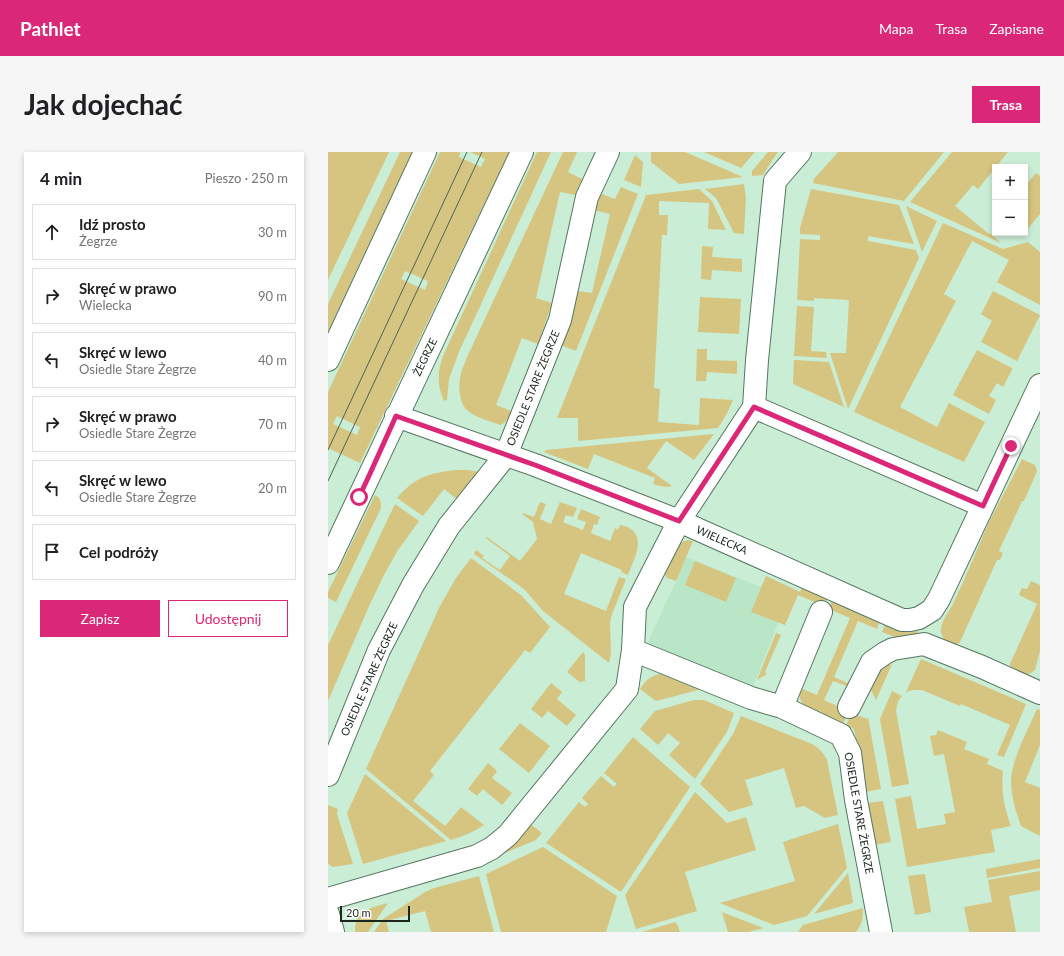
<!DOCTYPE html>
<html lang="pl">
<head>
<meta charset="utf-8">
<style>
  body { margin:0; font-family:Lato,sans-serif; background:#f6f6f6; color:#202124 }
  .controls { position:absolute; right:12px; top:12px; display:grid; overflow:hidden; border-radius:0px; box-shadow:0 2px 6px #0003 }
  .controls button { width:36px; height:36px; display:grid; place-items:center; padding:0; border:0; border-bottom:1px solid #e0e0e0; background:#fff; color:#202124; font:20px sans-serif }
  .scale { position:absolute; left:12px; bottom:10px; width:70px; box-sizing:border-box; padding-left:4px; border:2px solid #19271d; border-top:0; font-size:11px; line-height:14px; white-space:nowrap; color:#19271d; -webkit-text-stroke:3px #fff; paint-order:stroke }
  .stop { position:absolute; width:12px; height:12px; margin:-9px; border:3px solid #db2777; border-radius:50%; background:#fff }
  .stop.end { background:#db2777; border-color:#fff; box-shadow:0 1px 4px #0008 }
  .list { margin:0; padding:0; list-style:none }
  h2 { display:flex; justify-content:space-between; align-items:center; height:52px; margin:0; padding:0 16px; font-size:17px }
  h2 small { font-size:13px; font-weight:400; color:#757577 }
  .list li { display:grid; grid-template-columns:26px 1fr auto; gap:12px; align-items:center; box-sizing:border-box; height:56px; margin:0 8px 8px; padding:0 8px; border:1px solid #e0e0e0; border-radius:0px }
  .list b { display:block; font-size:15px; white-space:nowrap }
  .list p { margin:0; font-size:13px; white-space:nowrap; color:#757577 }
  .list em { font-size:13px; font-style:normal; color:#757577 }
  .actions { display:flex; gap:8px; padding:12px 16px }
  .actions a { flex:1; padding:9px 0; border:1px solid #db2777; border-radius:0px; text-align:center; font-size:14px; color:#db2777 }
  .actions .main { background:#db2777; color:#fff }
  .icon { flex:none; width:22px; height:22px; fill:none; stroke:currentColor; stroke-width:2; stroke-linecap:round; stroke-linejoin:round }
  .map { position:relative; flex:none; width:712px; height:780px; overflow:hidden; border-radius:0px }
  header { display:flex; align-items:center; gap:24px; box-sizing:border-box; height:56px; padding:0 20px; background:#db2777; color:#fff }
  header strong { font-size:19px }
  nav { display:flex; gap:22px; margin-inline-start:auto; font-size:14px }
  .intro { display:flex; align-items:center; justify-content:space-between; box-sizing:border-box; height:96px; padding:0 24px }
  h1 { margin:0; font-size:28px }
  .button { padding:10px 18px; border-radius:0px; background:#db2777; color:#fff; font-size:14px; font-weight:700 }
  main { display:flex; gap:24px; padding:0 24px }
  aside { flex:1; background:#fff; border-radius:0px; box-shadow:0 2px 6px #0003 }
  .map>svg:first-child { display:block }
</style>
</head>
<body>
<header>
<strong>Pathlet</strong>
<nav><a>Mapa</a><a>Trasa</a><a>Zapisane</a></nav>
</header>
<div class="intro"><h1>Jak dojechać</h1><a class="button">Trasa</a></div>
<main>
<aside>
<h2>4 min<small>Pieszo · 250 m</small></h2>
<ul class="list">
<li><svg class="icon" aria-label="ahead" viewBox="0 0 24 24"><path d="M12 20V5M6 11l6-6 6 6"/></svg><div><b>Idź prosto</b><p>Żegrze</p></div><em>30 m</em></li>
<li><svg class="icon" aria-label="right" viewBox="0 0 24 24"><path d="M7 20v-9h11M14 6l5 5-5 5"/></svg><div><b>Skręć w prawo</b><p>Wielecka</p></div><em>90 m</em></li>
<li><svg class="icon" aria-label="left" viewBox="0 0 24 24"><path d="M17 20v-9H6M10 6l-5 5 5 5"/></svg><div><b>Skręć w lewo</b><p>Osiedle Stare Żegrze</p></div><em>40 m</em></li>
<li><svg class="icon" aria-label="right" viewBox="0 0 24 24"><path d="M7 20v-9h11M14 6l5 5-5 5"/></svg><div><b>Skręć w prawo</b><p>Osiedle Stare Żegrze</p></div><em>70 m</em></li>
<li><svg class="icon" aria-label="left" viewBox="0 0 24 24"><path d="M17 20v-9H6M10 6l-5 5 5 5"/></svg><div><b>Skręć w lewo</b><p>Osiedle Stare Żegrze</p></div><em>20 m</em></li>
<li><svg class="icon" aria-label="arrive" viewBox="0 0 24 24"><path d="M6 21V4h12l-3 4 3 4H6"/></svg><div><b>Cel podróży</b></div></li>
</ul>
<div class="actions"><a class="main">Zapisz</a><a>Udostępnij</a></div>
</aside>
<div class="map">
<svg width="712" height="780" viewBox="0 0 712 780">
  <rect width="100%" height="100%" fill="#c9eed5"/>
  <!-- built -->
  <path fill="#bae6c8" d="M358,405L460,446L425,535L324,493L320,490L348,429Z"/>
  <!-- green -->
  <path fill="#d6c481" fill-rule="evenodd" d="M0,0H61L0,128Z
    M72,0H84L0,179V152Z
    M112,0H132L131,5L153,15L157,7L142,0H181L32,311L0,296V240ZM77,119L100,129L97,138L73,127ZM9,264L32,275L29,283L5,272Z
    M209,0H223L131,200L121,227L119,248L116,249C109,233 109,220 115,204Z
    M235,0H249L240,20L254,27L247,43L232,40L208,146L224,151L210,192L194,186L168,253L183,259C181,265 178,271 172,273C163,269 148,266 140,259C132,253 130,236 132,227C133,218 137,211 140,203Z
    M323,0H357L415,25L351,32L323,10Z
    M376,0H427L413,16Z
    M440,0H450L445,7L435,23L424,24V19Z
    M510,0H616L576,49L485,31L486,27Z
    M624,0H680L650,37L645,33L627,54L661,82L662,81L673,91L582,50Z
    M307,3L315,10L313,35L296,28Z
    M708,21L712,24V62L699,78L697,76V34Z
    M416,32L418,46L416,82L406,81L388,46L377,37Z
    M293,35L310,42L248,199L233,193L249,139L264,141L282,62L266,58L271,41L287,47Z
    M371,37L384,49L398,78L380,77L381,51L331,49V63H340L339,83H334L326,236L332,237L330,270L371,273L372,246L405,248C401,258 396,267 390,276L250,289V266H229L318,43Z
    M483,37L571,53L586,92L540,84V89L588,98L591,106L520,257L502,201H518L521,148L486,146V149L469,148L472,87L492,88V83L472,82V76Z
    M578,54L609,69L594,100Z
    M615,71L675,97L700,90L712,100V153L669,130L681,108L644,89L616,142L628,149L572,255L609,275L621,251L657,270L636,310L526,260Z
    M374,94L385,95L384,105L414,107V120L384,118L383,128L373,127Z
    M665,139L712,163L689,209L653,190L664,169L653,162Z
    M372,145L413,147L411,182L370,180Z
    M469,154L486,155L483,199L498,200L499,206L466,204Z
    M369,197H379V208L409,209V222L379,220L378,229H368Z
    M649,198L684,216V218L675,235L669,231L661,244L668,248L661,262L625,243Z
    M466,208L501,210L516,255L465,232Z
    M386,282L366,308L338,289L319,316L344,334C337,336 332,334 325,332L327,326L266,302L260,317L216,300L218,298Z
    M694,307L707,313L709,319L696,349H694L671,399L675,401L672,408H669L632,490C625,498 614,488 613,480C612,470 621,460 625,452C638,425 649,397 661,370C672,349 683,328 694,307Z
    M128,318H140L151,320L129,347L116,337L95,364L69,346C87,325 101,321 128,318Z
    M47,343C53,346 53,350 53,356L8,450L0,446V440Z
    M212,350L218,352L212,367L223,372L232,350L249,356L245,365L238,363L235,370L255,378L258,370L249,367L253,357L272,365L269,373L266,372L263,381L282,389L287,376L290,378L292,373C295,374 299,374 301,376C319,386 305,409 300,423L293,420L294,418L253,401L236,442L278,459L291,425L298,427L284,462L282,470L283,501L281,511L215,459L196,437L146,402L148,398L156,404L154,406L172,418L182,404L158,386L159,385L192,409L209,387L205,370L194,362L195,361L206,365Z
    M67,352L91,369L70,398L56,423L42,452L0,549V493Z
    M360,388L365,389L348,429L339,426L336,421L351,391Z
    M143,406L193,443L222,475L202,501L197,498L102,619L106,623L85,649L117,674L133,655L156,673C146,680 135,684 123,688L38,617L112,454L128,426Z
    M367,409L408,426L398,450L357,433Z
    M438,424L472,440L474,435L499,447L496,454L470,443L457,473L423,460Z
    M703,429L712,433V499L707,518L703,521L694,523L683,516L682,512L709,452L691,443L694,436L699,437Z
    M504,449L551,471L549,477L530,469L506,525L522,532L521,535L505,529L496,548L520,559L515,572C503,567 475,560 472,546C471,542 472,539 472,536L489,543L522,466L501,457Z
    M557,473C570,480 576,481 590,479L586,490L570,486L554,480Z
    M448,481L453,483L437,520L439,522L429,528Z
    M255,500L257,503V529H254L253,531L239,520Z
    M593,507L698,552L676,605L669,603L682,573L633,552L632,554L594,538H585L578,540Z
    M564,512L548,548L543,538L553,515Z
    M331,522H337L374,537L328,549L312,537C317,529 321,525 331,522Z
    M223,531L234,540L229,547L248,563L239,574L220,559L214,566L203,557Z
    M564,539L574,544L570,549L568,559L581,632L564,635L552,567Z
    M366,548H376L406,561L399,580L367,627L341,603L352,591L340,581L330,593L312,577L327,559Z
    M709,557L712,558V593L697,630L712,636V684L693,674C688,660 684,647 683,632C682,610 700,578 709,557Z
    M524,561L539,567L540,565L553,637L537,640L526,577L518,573Z
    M413,564L484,592C491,596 495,600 499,608L510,663L497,666L476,654L468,656L456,616L417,628L425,653L401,660L372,632L405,582Z
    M192,571L222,594L201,621L171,597Z
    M610,578L639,590L636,597L661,607L659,612L675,619C673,640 676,655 683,674L663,678L667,700L579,715L567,647L583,644L589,677L618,672L616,662L627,660L616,602L606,604L602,584L608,583Z
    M305,585L362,635L293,740L218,691L251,650L257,655L260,652L254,646L273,624L286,635L289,632L276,621Z
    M160,611L169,619L164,626L184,641L174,653L155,637L149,644L140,637Z
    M37,622L118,689L35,712L19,661Z
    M367,640L399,671L418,665L428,698L357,720L369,759L308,777L297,743Z
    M555,649L563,690L546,693L539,651Z
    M0,653L10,657L9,662L25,712L4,715L0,711Z
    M201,671L214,681L208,688L177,701L174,700Z
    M510,672L519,716L479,764L446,773L392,751L467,729L455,690Z
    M215,695L289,744L278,780H173L158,722Z
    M712,707V716L659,726L658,717Z
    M712,719V738L681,744L688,780H641L636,755L664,750L660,728Z
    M520,721L525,751L486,762Z
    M597,722L603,760L587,763L580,724Z
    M151,724L166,780H103L97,759L58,769L61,780H46L55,767L97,740L106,736Z
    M60,751L40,780H27C27,758 42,756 60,751Z
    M535,756C535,765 534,773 528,780H470L475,773Z
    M394,760L435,776L421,780H400Z
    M347,770L350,774L352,780H314Z"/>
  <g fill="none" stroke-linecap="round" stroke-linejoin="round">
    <!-- minor casing -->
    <g stroke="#557660" stroke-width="24">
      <path id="minor" d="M472,0L447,29L429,208L426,255L351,369L307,455L305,498L423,546L454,555L513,583L522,601L528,648L553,780
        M426,255L655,354
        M68,264L207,313L351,369L558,461L574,468H582L591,466L604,458L611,447L712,233
        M454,555L493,460
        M521,555L544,510L557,501L565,497L596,492L654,515L712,541
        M0,623L51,498L85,433L121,374L178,303L232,168L259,45L280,0
        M0,747L149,704L164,696L180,683L299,537L305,498
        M0,762L5,780"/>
    </g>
    <!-- tertiary casing -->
    <g stroke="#557660" stroke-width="24">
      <path id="tertiary" d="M0,208L97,0
        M0,411C64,274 130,137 194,0"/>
    </g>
    <!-- minor -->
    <use href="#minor" stroke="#fff" stroke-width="22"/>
    <!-- tertiary -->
    <use href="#tertiary" stroke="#fff" stroke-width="22"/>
    <!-- tram -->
    <path stroke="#4e6355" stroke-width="1" d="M0,298L139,0
      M0,329L154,0"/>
  </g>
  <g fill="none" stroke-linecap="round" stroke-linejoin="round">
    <!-- route -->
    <path stroke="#db2777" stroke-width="5" d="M31,345L40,326L68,264L207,313L351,369L426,255L655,354L683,294"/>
  </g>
  <g text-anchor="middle" stroke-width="4" stroke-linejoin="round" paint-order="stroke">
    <!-- street labels -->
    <g font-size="11" fill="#19271d" stroke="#fff">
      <text transform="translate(97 205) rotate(-64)" y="4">ŻEGRZE</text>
      <text transform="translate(205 236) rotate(-68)" y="4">OSIEDLE STARE ŻEGRZE</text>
      <text transform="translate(394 388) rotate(24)" y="4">WIELECKA</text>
      <text transform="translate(41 527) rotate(-66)" y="4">OSIEDLE STARE ŻEGRZE</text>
      <text transform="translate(531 661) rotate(80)" y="4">OSIEDLE STARE ŻEGRZE</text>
    </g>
  </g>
</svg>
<div class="controls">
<button>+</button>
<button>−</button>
</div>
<div class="scale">20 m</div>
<div class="stop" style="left:31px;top:345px"></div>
<div class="stop end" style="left:683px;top:294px"></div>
</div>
</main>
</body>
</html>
